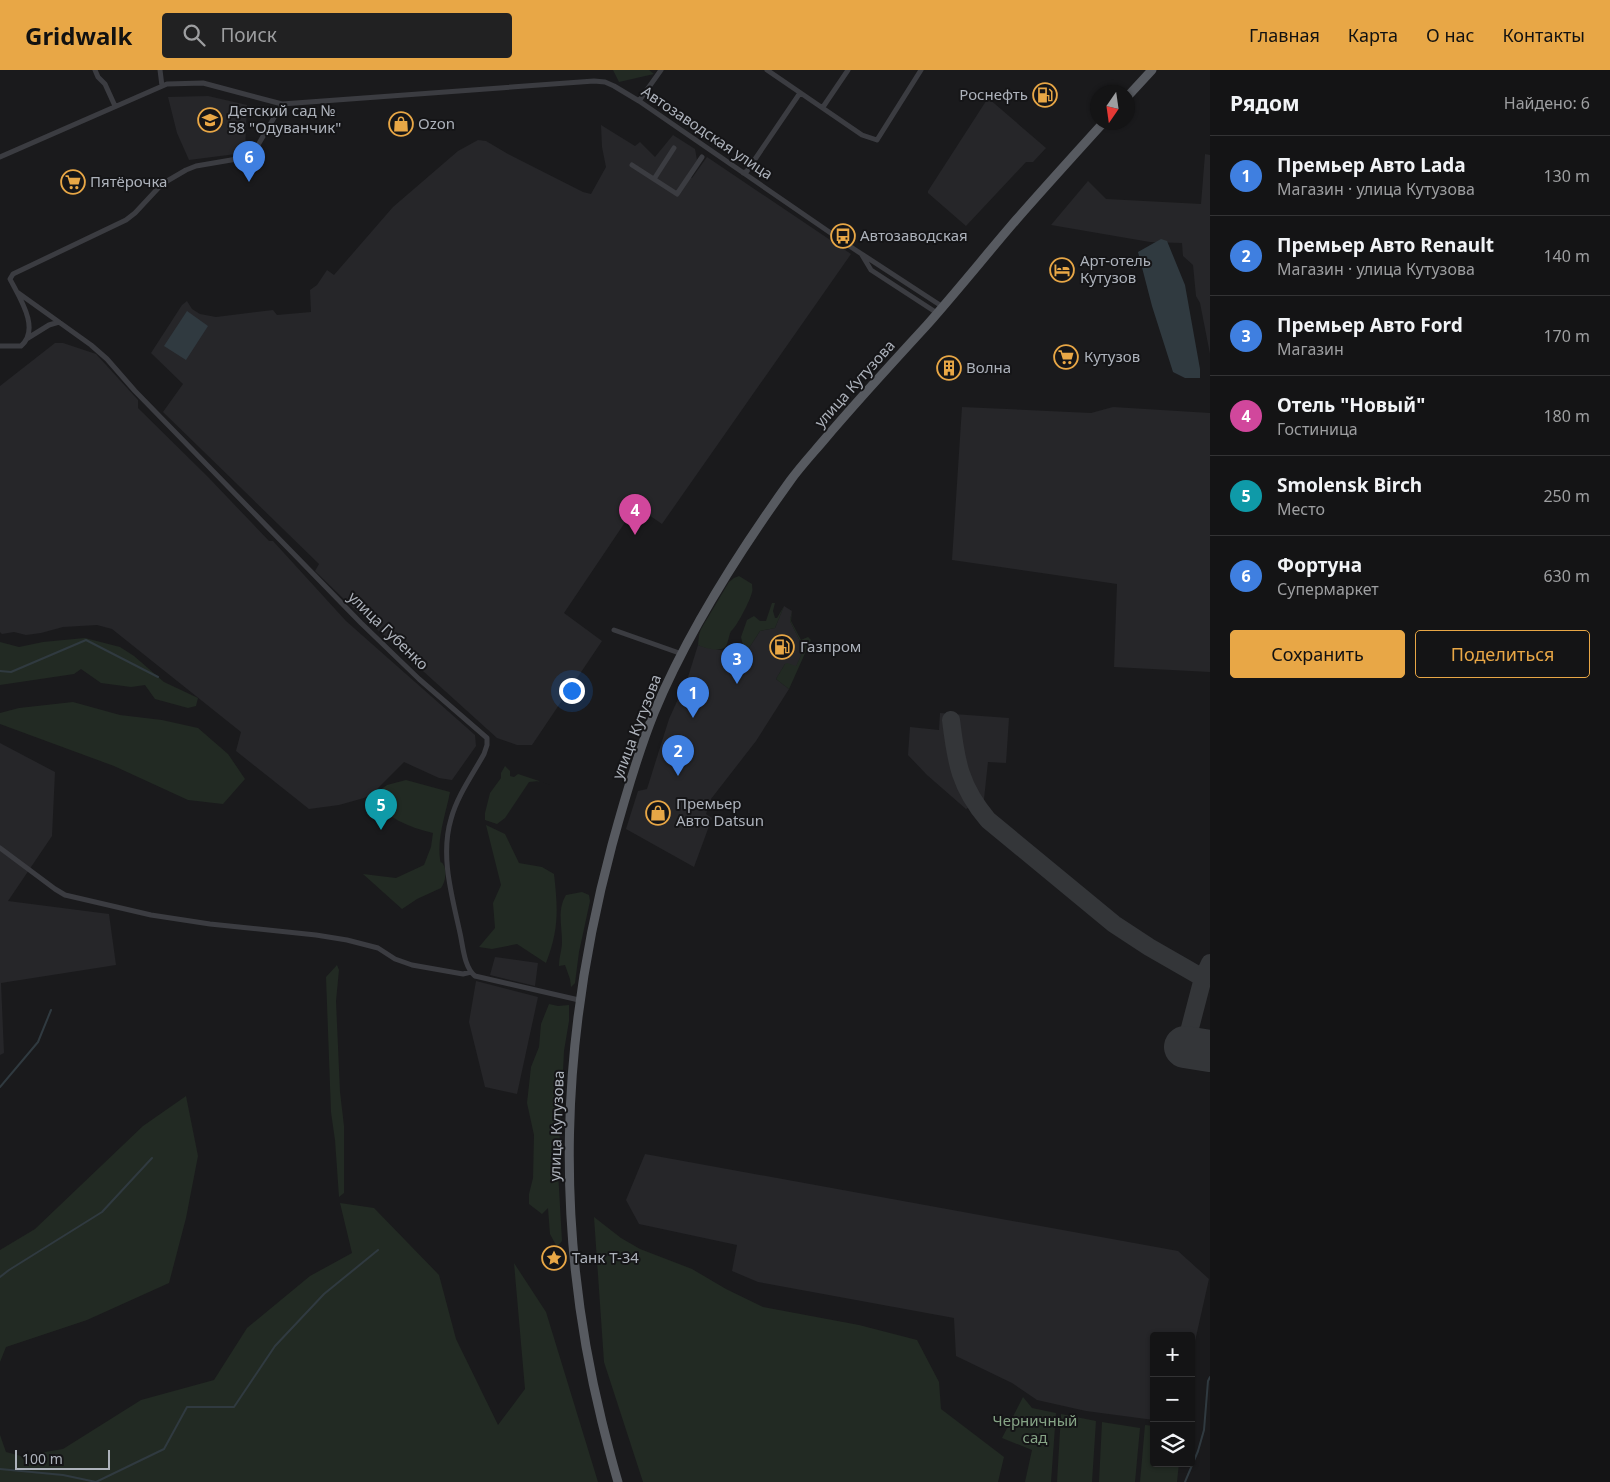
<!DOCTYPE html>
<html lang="ru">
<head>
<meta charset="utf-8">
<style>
  body { margin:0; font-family:"Noto Sans",sans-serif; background:#212122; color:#f1f3f6 }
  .controls { position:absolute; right:15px; bottom:15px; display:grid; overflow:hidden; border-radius:5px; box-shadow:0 1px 4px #0004 }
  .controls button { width:45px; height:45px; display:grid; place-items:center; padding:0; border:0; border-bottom:1px solid #333334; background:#141415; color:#f1f3f6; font:25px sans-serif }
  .compass { position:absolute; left:1090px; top:15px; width:45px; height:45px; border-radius:50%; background:#141415; box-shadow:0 1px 4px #0004; rotate:193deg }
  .scale { position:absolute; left:15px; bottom:12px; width:95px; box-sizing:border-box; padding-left:5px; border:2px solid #adb2bb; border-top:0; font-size:14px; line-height:18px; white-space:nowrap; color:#adb2bb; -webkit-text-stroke:4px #151517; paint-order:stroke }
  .you { position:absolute; left:571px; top:620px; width:18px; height:18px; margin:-12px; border:4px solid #fff; border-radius:50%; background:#1a73e8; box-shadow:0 0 0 8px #1a73e833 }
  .badge { display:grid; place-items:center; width:32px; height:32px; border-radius:50%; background:#e8a746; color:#fff; font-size:16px; font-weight:700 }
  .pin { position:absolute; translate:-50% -41px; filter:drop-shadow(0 1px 2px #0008) }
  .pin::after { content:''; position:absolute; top:26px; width:18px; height:15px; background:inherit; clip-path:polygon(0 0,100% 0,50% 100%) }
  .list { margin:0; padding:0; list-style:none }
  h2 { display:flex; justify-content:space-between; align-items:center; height:65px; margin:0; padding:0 20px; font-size:21px }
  h2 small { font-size:16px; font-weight:400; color:#9d9ea0 }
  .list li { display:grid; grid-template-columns:32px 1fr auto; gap:15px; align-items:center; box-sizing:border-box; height:80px; padding:0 20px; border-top:1px solid #333334 }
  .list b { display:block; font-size:19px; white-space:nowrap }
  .list p { margin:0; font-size:16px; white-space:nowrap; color:#9d9ea0 }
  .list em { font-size:16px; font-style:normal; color:#9d9ea0 }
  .actions { display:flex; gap:10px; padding:15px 20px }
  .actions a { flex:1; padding:11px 0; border:1px solid #e8a746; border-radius:5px; text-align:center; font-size:18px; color:#e8a746 }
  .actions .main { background:#e8a746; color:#111 }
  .icon { flex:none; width:28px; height:28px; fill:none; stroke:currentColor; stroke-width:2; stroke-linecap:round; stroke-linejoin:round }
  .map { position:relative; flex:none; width:1210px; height:1412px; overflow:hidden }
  header { display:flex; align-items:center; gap:30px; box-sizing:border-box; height:70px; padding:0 25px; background:#e8a746; color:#111 }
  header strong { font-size:24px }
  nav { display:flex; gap:28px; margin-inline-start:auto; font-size:18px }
  .search { width:350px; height:45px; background:#212122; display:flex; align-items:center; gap:12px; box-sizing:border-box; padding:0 18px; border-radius:5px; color:#9d9ea0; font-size:19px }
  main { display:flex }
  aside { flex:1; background:#141415 }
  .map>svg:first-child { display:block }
</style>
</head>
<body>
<header>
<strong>Gridwalk</strong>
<div class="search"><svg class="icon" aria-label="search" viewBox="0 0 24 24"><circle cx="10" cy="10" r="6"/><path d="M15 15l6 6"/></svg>Поиск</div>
<nav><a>Главная</a><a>Карта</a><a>О нас</a><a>Контакты</a></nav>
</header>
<main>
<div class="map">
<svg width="1210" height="1412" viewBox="0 0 1210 1412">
  <rect width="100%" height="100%" fill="#1a1a1c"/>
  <!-- built -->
  <path fill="#262629" d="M208,26L247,35L245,81L236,84L189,90L177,63L168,27Z
    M988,28L1046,78L1033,92H1026L966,156L928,123V121Z
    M601,55L635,76L640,72L655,87L673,65L695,79L697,90L687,105L692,108L707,87L851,184L662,454L636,436L564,543L602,571L532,675H517L497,668L350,535L315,501L319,494L163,342L183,314L151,283L182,235L187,231L192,239L200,244L216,247L273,240L277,245L311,242L310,220L317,215L327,200L334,205L393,137L458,81L478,70L486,71L508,84L583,122L591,124L606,97L602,77Z
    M1205,84L1210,85V284L1200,233L1196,226L1193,195L1183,186L1182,173L1150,172L1051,155L1088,111L1106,129L1201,134Z
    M55,273H63L96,284L138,330V338L208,407L269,471H273L346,551L475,665L476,676L452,710L439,708L404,692L373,723L364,728L339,735L309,739L236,681L241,662L112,559L97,555L63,557L41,563L26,565L14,562L2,564L0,562V316Z
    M962,337L1091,343L1113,337L1210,343V602L1114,597L1117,514L952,490Z
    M784,536L792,541L790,551L804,579L796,597L789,594H785L776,609L789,619L756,671L711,729L706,744L712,748L694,797L626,759L638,721L647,719L669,649L688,607L698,575L704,577L736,583L747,581L760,561L775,558Z
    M940,643L1009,648L1006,693L988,692L984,729L966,739L927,705L908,685L910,657L939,660Z
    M0,673L55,702L52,766L8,831L109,844L116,895L1,913L4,983L0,985Z
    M495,887L538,893L535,916L490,905Z
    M476,911L538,927L517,1024L485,1017L469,952Z
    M645,1084L1178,1181L1209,1209L1191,1289V1266H1154V1350L1086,1341L1037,1330L1012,1313L956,1286L954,1248L758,1212L732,1201L737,1175L639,1154L626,1130Z"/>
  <!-- green -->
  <path fill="#222a23" d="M613,0H649L654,4L619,12Z
    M739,506L752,514C752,517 753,520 752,522C751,529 736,558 731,561C729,565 728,573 726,576C721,583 704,578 698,575L699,565L701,559L729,512L734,508Z
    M772,533H775L773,541L775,548H777L784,536L775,558L760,561L747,581L736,583L743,576L741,567L747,550L754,546L760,551H766Z
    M792,541L791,551L801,570L808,567L811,570L789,619L776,609L785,594L787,593L796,596L804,579L790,551Z
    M85,568L120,577L134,586L164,612L198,628L196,636L188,638L155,629L145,615L131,617L101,613L81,599L74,604L0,615V572L19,577L43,572Z
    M73,632L120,645L162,650L198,658L228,684L245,709L223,734L188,730L114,696L0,654V643L19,638Z
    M505,696L510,701V706L514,707L518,704L551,715L539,711L529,712L505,748L497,754L485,750V743L490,723L501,708V703Z
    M406,710L450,722C446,743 437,767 440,789C441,796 441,789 444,796C447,802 445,813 441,818L417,829L402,839L363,804L396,808L424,795L431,777L433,763C407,757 387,747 369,728L387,715Z
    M486,755L505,764L519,793L542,797L554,804C558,839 559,860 546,893L517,874L492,879L479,877L495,858L493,833L501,815Z
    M582,822L589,825L590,831L579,882L575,913L571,917L570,909L565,895L559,896C559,887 562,880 562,872C562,855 557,840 566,825Z
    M337,895L339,900L336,931L340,1022L344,1056V1123L339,1127L335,1070L331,1042L326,907Z
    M549,934L558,936L569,935V951L564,981L558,1101L562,1171L557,1177L550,1164L548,1138L542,1144L529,1134V1124L533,1108L534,1065L527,1033L531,997L539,977L541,954Z
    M186,1026L198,1086L186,1148L169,1213L87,1250L6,1277L0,1292V1180L35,1159L143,1056Z
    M340,1133L374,1138L439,1205L456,1269L498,1355L525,1319L514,1193L546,1242L598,1412H0V1365L6,1382L21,1386L63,1379L141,1330L214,1310L247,1258L310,1206L352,1183Z
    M594,1147L621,1168L640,1179L692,1199L726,1219L763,1237L859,1255L917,1270L939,1312L941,1339L1004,1387L998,1412H643L604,1292Z
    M1023,1327L1032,1338L1056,1343L1051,1412H1025L1032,1380L1002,1368Z
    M1061,1344L1096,1351L1092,1412H1057Z
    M1102,1352L1140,1358L1135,1412H1099Z
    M1145,1355L1154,1356V1393H1179L1177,1412H1140Z"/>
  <!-- water -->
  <path fill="#303a40" d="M1161,169L1167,171L1185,215L1200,299V308H1185L1173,302L1152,236L1138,182Z
    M187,241L208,256L186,290L164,276Z"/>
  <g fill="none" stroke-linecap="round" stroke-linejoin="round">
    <!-- stream -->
    <path stroke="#303a40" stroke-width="2" d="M0,601L11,602L86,570L158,607
      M0,1017L38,972L51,940
      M0,1207L9,1200L102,1142L152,1088
      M0,1399L63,1405L96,1412
      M96,1412L164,1379L187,1337H234L275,1276L324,1224L378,1180
      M1185,1412L1198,1381L1204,1360L1208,1311L1210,1307"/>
    <!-- taxiway -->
    <path stroke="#343639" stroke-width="18" d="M951,650C956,692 960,717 988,750L1114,854L1149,877L1203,908
      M1185,977L1203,908L1210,893"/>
    <!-- runway -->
    <path stroke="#343639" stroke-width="42" d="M1185,977L1210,981"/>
    <!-- street -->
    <path stroke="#3b3c41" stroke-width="5" d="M95,0L98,7L105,14L115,36
      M160,0L162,16
      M767,0L862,65L877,70L921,0
      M639,31L661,0
      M823,37L848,0
      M0,87L167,14L203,13L282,34L594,11L605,12L614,16L639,31L854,179L943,237
      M632,95L677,124L702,87
      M743,103L747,101L800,23
      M654,109L674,78
      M862,185L871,200L937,243
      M17,222L91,275L107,289L135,321L361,553L419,609L487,668V675L484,684C473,704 457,726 451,749C440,786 452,826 460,863C463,876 464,897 475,906L579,930
      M28,268L49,255L59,252
      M0,276H21C41,259 19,227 10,209L13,204L126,150L135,143L162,114L186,100L196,96L237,89L249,84L258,75L282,34
      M614,560L682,584
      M0,778L55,819L65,825L151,845L210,854L316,865L347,870L378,878L395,889L412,895L463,904L471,902"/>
    <!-- primary -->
    <path stroke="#575a60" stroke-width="9" d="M1128,26L1152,0
      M618,1412C612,1392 607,1372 602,1352C554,1157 560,969 612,775C624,731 637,685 654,643C687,563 739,482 790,411C800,397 813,383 824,370C857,331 892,293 927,255C957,221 986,185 1016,150C1045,117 1074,85 1104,52"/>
  </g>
  <!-- icons -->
  <defs>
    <g id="fuel-ring" transform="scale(1.25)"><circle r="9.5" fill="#151517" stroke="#e8a746" stroke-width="1.5"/><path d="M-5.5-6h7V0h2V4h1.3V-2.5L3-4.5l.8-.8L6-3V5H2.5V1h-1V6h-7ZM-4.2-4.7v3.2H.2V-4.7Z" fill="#e8a746"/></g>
    <g id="school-ring" transform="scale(1.25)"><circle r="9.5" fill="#151517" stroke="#e8a746" stroke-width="1.5"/><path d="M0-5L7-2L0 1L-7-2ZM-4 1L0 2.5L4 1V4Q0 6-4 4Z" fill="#e8a746"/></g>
    <g id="shop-ring" transform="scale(1.25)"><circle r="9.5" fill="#151517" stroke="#e8a746" stroke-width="1.5"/><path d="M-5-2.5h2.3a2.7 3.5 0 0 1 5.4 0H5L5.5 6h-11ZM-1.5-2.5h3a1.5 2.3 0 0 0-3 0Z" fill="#e8a746"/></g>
    <g id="supermarket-ring" transform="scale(1.25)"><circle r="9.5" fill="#151517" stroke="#e8a746" stroke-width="1.5"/><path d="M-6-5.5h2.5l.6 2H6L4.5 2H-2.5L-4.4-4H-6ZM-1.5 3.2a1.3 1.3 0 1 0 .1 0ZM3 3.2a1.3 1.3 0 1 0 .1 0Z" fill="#e8a746"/></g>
    <g id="bus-ring" transform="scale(1.25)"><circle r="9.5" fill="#151517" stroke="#e8a746" stroke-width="1.5"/><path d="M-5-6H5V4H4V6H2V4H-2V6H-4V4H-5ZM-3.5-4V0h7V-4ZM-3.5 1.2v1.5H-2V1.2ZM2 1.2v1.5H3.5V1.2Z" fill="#e8a746"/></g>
    <g id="hotel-ring" transform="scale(1.25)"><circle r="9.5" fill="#151517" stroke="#e8a746" stroke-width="1.5"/><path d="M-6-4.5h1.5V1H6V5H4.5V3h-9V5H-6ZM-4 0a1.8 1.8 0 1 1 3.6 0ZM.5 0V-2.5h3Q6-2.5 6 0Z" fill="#e8a746"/></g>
    <g id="building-ring" transform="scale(1.25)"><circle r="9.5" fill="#151517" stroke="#e8a746" stroke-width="1.5"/><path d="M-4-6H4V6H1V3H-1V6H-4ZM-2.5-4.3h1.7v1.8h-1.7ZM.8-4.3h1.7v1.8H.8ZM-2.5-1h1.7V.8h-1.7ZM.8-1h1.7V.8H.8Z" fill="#e8a746"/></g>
    <g id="sight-ring" transform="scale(1.25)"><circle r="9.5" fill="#151517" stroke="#e8a746" stroke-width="1.5"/><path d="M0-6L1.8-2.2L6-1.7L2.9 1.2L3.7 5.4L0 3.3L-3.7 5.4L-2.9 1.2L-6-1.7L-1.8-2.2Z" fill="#e8a746"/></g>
  </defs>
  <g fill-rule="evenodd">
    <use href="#fuel-ring" x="1045" y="25"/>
    <use href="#school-ring" x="210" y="50"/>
    <use href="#shop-ring" x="401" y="54"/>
    <use href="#supermarket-ring" x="73" y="112"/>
    <use href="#bus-ring" x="843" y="166"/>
    <use href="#hotel-ring" x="1062" y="200"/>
    <use href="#supermarket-ring" x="1066" y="287"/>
    <use href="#building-ring" x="949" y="298"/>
    <use href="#fuel-ring" x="782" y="577"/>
    <use href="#shop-ring" x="658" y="743"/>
    <use href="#sight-ring" x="554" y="1188"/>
  </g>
  <g text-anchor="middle" stroke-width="4" stroke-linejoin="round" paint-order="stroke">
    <!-- poi labels -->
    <g font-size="15" fill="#adb2bb" stroke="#151517" text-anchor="start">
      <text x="1028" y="30" text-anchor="end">Роснефть</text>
      <text x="228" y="46">Детский сад №<tspan x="228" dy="17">58 "Одуванчик"</tspan></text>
      <text x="418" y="59">Ozon</text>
      <text x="90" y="117">Пятёрочка</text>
      <text x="860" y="171">Автозаводская</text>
      <text x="1080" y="196">Арт-отель<tspan x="1080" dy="17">Кутузов</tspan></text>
      <text x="1084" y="292">Кутузов</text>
      <text x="966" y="303">Волна</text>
      <text x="800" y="582">Газпром</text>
      <text x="676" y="739">Премьер<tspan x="676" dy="17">Авто Datsun</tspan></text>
      <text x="572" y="1193">Танк Т-34</text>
    </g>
    <!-- street labels -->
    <g font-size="15" fill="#adb2bb" stroke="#151517">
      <text transform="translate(707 63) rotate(34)" y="5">Автозаводская улица</text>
      <text transform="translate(855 314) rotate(-48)" y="5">улица Кутузова</text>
      <text transform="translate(388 561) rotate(44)" y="5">улица Губенко</text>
      <text transform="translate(637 657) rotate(-69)" y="5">улица Кутузова</text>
      <text transform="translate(557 1056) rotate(-88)" y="5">улица Кутузова</text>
    </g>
    <!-- park labels -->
    <g font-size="15" fill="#86a486" stroke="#151517">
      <text x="1035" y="1356">Черничный<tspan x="1035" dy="17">сад</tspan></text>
    </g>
  </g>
</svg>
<div class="controls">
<button>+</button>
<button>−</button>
<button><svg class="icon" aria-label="layers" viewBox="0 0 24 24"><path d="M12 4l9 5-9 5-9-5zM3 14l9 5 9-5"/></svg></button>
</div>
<svg class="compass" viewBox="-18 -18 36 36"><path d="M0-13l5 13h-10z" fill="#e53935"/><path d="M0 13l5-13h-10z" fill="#9d9ea0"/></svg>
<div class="scale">100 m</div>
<div class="you"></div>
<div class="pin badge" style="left:693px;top:648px;background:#3f7fe0">1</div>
<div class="pin badge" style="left:678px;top:706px;background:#3f7fe0">2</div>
<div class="pin badge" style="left:737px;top:614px;background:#3f7fe0">3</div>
<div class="pin badge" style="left:635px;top:465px;background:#d1479c">4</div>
<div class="pin badge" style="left:381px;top:760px;background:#0f9aa8">5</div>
<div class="pin badge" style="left:249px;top:112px;background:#3f7fe0">6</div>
</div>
<aside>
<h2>Рядом<small>Найдено: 6</small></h2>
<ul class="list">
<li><span class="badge" style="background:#3f7fe0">1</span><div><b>Премьер Авто Lada</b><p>Магазин · улица Кутузова</p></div><em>130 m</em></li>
<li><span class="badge" style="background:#3f7fe0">2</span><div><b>Премьер Авто Renault</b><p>Магазин · улица Кутузова</p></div><em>140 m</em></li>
<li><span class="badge" style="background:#3f7fe0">3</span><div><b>Премьер Авто Ford</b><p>Магазин</p></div><em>170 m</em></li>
<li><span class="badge" style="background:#d1479c">4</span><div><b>Отель &quot;Новый&quot;</b><p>Гостиница</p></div><em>180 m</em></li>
<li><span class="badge" style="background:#0f9aa8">5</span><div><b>Smolensk Birch</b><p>Место</p></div><em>250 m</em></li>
<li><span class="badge" style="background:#3f7fe0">6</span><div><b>Фортуна</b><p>Супермаркет</p></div><em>630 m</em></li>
</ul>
<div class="actions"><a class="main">Сохранить</a><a>Поделиться</a></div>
</aside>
</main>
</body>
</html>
